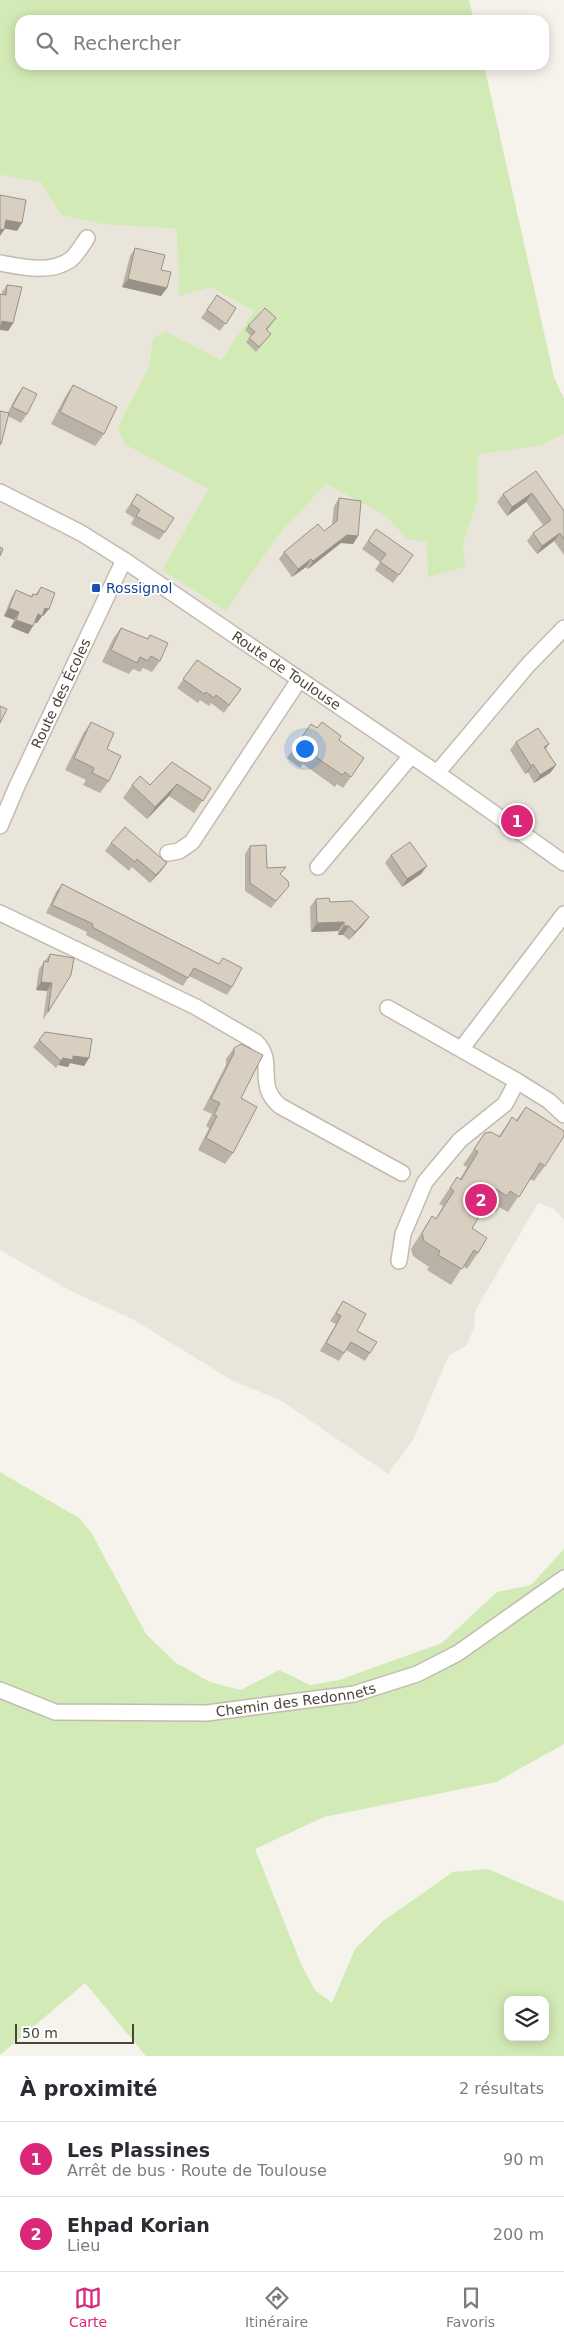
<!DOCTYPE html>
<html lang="fr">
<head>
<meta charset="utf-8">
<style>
  body { margin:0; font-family:"DejaVu Sans",sans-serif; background:#f2f2f3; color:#2b2b33 }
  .controls { position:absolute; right:15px; bottom:15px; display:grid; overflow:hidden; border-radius:10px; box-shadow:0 2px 12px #0003 }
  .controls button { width:45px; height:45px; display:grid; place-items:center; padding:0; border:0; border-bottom:1px solid #e1e1e2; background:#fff; color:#2b2b33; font:25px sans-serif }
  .scale { position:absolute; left:15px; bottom:12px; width:119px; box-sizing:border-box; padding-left:5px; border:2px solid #4b4439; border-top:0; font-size:14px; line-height:18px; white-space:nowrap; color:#4b4439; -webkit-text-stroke:4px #fff; paint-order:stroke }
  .you { position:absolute; left:304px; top:748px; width:18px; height:18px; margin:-12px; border:4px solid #fff; border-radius:50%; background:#1a73e8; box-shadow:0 0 0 8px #1a73e833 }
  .badge { display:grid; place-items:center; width:32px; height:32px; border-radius:50%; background:#db2777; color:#fff; font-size:16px; font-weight:700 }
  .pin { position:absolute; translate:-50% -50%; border:2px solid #fff; box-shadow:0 1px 5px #0006 }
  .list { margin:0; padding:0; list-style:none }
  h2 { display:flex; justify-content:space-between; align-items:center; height:65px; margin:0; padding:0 20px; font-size:21px }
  h2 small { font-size:16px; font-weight:400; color:#7c7c81 }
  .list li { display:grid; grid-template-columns:32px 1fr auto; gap:15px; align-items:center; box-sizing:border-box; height:75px; padding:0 20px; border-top:1px solid #e1e1e2 }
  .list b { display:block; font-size:19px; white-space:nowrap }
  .list p { margin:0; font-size:16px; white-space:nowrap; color:#7c7c81 }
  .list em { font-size:16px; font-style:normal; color:#7c7c81 }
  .icon { flex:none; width:28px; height:28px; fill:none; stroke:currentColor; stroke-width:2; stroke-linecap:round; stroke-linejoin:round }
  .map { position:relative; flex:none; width:564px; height:2056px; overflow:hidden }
  .search { position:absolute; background:#fff; box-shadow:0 2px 12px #0003; left:15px; right:15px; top:15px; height:55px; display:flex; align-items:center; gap:12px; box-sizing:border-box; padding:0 18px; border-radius:15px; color:#7c7c81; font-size:19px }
  .sheet { height:215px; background:#fff }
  nav { display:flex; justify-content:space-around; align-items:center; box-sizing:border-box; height:70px; border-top:1px solid #e1e1e2; background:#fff; font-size:14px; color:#7c7c81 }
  nav a { display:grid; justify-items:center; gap:2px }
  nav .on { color:#db2777 }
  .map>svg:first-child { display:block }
</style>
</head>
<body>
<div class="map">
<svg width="564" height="2056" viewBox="0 0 564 2056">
  <rect width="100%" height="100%" fill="#f6f3ec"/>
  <!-- residential -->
  <path fill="#eae5da" d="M0,175L41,182L61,215L102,224L177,229L210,287L254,311L221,360L165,331L153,339L149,366L118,427L124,444L210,489L162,570L226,611L280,533L326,484L386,516L407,539L463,544L478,500V455L542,445L564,434V1220L554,1209L538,1203L475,1311L474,1328L466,1346L449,1355L413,1440L388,1474L280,1400L233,1381L134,1320L71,1291L0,1250Z"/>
  <!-- green -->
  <path fill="#d2eab5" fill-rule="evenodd" d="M0,0H469L474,20H20V65H484L554,377L564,399V434L542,445L478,455V500L463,544L465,567L428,577L427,542L407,539L386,516L326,484L280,533L226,611L162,570L209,489L124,444L118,427L149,366L153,339L165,331L221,360L254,311L210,287L179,296L177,229L102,224L61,215L41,182L0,175Z
    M0,1472L79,1518L92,1534L146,1634L176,1663L210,1682L241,1690L279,1670L310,1685L339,1680L442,1643L497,1592L531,1585L564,1549V1744L496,1782L324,1817L255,1849L301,1964L315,1990L332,2003L355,1949L383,1921L453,1872L488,1869L564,1902V2056H146L85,1983L0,2055ZM508,2000H545V2037H508Z"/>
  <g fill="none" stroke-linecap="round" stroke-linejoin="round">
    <!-- minor casing -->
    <g stroke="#c2bbae" stroke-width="18">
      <g id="minor">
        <path d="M0,263C22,267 50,274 70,260C77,255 82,245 87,238"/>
        <path id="s1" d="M0,492L81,533L124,560L437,773L564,863"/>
        <path d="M437,773L528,665L564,628"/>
        <path id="s2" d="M0,826L17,786L124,560"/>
        <path d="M168,853L179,851L192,842L299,680"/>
        <path d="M318,867L411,756"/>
        <path d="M0,913L196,1007L256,1042C277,1063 254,1084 280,1106L402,1173"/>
        <path d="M388,1008L517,1081L505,1104L460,1140L425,1182L403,1234L399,1261"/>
        <path d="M462,1048L564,914"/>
        <path d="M517,1081L549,1101L564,1115"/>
        <path id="s3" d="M0,1690L55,1712L207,1713L354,1694L417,1674L458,1653L564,1578"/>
      </g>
    </g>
    <!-- minor -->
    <use href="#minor" stroke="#fff" stroke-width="15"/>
  </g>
  <!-- wall -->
  <path fill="#bab2a6" d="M135,248L161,270L167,288L161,296L122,287L130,256Z
    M7,285L13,323L8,331L2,294V292Z
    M217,295L236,308L220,331L201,318Z
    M276,318L267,330L271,334L256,352L246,342L251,336L245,330L248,326Z
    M73,385L104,434L95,446L51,424L65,397Z
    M23,387L27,414L21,423L8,416L1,444L0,446V411L8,412L17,395Z
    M536,471L564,511V555L554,541L537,554L527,541L533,533L543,525L526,502L507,516L497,502L503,494Z
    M137,494L165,532L159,540L131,524L134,518L125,512Z
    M339,498L358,536L353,544L341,543L308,569L306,567L292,577L279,559L284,552L324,531L332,525L334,506Z
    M376,529L413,555L393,583L375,570L380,562L362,549Z
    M41,587L49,609L43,616H42L37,623L34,622L33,626L28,634L11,627L14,620L4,616L11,598L16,590L31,596L33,594H36Z
    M121,628L147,639L150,635L160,661L152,672L143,668L140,672L133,669L129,674L102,662L113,639Z
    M197,660L241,689L224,713L211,703L209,706L200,700L198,703L177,688Z
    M91,722L107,749L109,781L100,793L83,785L86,780L65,770L83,734Z
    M311,724L339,740L364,758L343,788L337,784L335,787L303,764L300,768L287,758Z
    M516,742L549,744L546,749L556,765L550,773L534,783L528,772L525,774L510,750Z
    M172,762L211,788L194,813L169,796L147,819L123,798L132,785H150Z
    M111,843L167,863L150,883L132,867L129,871L105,851Z
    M250,846L267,868L283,893L271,908L245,891V854Z
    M391,855L421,874L402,887L385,863Z
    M62,884L219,964L223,958L232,987L227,995L189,976L183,986L86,935L87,932L46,913L56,892Z
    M316,899L369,917L363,925L349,940L343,935H338V931L311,932L310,907Z
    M50,954L71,975L43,1020L47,991L36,990L39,969Z
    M39,1040L89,1058L84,1066L70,1063L68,1067L58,1065L56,1068L33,1047Z
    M234,1048L241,1098L233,1153L225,1164L198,1150L209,1128L206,1126L212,1114L203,1110L226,1065V1059Z
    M526,1107L545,1166L534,1181L530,1179L508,1212L499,1207L496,1212L486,1206L472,1228L478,1253L467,1269L463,1266L451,1285L427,1270L429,1267L413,1256L411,1249L432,1216L436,1218L443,1206L439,1204L457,1177L460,1179L467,1167L463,1165L485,1133L499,1136L512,1117L516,1120Z
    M343,1301L357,1331L370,1353L365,1361L346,1350L339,1361L320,1351L336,1324L330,1321Z"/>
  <!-- shaded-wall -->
  <path fill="#979187" d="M6,220L22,223L17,231L1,228Z
    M0,229L4,230L0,236Z
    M128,279L167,288L161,296L122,287Z
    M2,321L13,323L8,331L0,330V324Z
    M532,493L526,502L507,516L512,507Z
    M560,533L554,541L537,554L542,546Z
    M347,535L358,536L353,544L341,543L308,569L313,561Z
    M311,559L306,567L292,577L298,569Z
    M9,608L19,612L14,620L4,616Z
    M45,608L49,609L43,616L40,615Z
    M38,614L42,616L37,623L33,622Z
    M16,620L33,626L28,634L11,627Z
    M533,764L528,772L525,774L531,766Z
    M556,765L550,773L534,783L540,775Z
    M177,784L169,796L147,819L155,807Z
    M167,863L161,871L150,883L156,875Z
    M427,866L421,874L402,887L407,879Z
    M369,917L363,925L349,940L355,932Z
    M344,922L338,931L311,932L317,923Z
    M344,926H349L343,935H338Z
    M41,982L52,983L47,991L36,990Z
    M73,1056L89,1058L84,1066L70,1063L68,1067L58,1065L63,1058Z"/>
  <!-- building -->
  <path fill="#d8cfc1" stroke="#979187" d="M0,195L26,200L22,223L6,220L4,230L0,229Z
    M135,248L165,255L161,270L171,272L167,288L128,279Z
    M7,285L22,287L13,323L2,321L1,326L0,325V294L6,295Z
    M217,295L236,308L226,324L207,310Z
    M265,308L276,318L266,329L271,334L259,347L249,338L255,332L248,326Z
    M73,385L117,407L104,434L60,412Z
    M23,387L37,394L27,414L12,407Z
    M0,411L9,413L1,444H0Z
    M536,471L564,511V539L560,533L542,546L533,533L551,520L532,493L512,507L503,494Z
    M137,494L174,518L165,532L136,516L140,510L131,504Z
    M339,498L361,501L358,536L347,535L313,561L311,559L298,569L284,552L318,524L324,531L337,521Z
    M376,529L413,555L399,575L380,562L386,554L368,541Z
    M0,547L3,549L0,556Z
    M41,587L55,593L49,609L45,608L42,616L38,614L33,626L16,620L19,612L9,608L16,590L32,597L33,594L37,595Z
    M121,628L148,639L150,635L168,643L160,661L151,656L148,661L140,657L137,663L111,650Z
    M197,660L241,689L229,705L216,695L214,698L206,692L204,694L183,679Z
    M0,706L7,709L0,723Z
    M91,722L114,733L107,749L121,756L109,781L92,773L94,768L74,758Z
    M322,722L341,736L339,740L364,758L351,777L345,772L342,775L310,753L308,756L295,747L311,724L317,728Z
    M538,728L549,744L544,747L556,765L540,775L533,764L531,766L516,742Z
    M172,762L211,788L203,801L177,784L155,807L132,785L140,776L150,785Z
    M125,827L167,863L156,875L137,859L135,862L111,843Z
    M410,842L427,866L407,879L391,855Z
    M266,845L267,868L286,867L280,874L288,881L289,886L276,901L250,883V846Z
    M62,884L219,964L223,958L242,968L232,987L194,968L188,978L92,927L93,924L52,905Z
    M329,898L330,902L352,901L369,917L355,932L349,926H344V922L317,923L316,899Z
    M50,954L74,958L71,975L48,1012L52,983L41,982L44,961L48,962Z
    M45,1032L92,1039L89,1058L73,1056V1060L63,1058L61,1061L39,1040Z
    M241,1044L263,1055L241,1098L257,1107L233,1153L206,1138L217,1116L214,1115L220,1103L211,1099L234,1053V1048Z
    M526,1107L564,1131V1136L545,1166L540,1163L519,1197L510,1191L507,1196L496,1189L472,1228L487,1238L478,1253L474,1250L462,1269L438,1255L440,1251L424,1241L422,1233L432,1216L436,1219L454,1191L450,1188L457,1177L461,1180L478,1152L474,1149L485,1133L491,1132L500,1137L512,1117L517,1121Z
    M343,1301L366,1314L357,1331L377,1342L370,1353L351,1342L344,1353L326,1343L341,1316L336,1313Z"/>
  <!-- markers -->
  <rect fill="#1a4fb4" stroke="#fff" stroke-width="2" x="91" y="583" width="10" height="10" rx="2.5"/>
  <g text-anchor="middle" stroke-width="4" stroke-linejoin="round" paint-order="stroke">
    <!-- transit labels -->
    <g font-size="14" fill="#164399" stroke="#fff" text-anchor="start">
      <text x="106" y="593">Rossignol</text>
    </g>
    <!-- street labels -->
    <g font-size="14" fill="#4b4439" stroke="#fff">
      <text dy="5" stroke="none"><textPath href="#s1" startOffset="338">Route de Toulouse</textPath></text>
      <text dy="5" stroke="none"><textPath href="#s2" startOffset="146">Route des Écoles</textPath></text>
      <text dy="5" stroke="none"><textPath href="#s3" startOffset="301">Chemin des Redonnets</textPath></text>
    </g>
  </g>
</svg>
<div class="controls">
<button><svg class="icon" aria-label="layers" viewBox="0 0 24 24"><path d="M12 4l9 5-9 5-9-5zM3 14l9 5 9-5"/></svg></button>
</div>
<div class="scale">50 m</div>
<div class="you"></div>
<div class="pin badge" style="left:517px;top:821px">1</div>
<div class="pin badge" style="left:481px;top:1200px">2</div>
<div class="search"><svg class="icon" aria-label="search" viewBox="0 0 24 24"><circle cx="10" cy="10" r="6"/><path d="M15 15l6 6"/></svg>Rechercher</div>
</div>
<section class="sheet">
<h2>À proximité<small>2 résultats</small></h2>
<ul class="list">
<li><span class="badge">1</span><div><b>Les Plassines</b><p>Arrêt de bus · Route de Toulouse</p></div><em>90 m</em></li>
<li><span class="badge">2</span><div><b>Ehpad Korian</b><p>Lieu</p></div><em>200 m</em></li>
</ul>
</section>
<nav>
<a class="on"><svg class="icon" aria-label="map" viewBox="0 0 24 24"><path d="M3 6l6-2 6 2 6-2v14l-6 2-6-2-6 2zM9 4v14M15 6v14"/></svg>Carte</a>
<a><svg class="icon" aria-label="directions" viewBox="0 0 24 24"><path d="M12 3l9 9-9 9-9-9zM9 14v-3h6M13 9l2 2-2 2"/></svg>Itinéraire</a>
<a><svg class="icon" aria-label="saved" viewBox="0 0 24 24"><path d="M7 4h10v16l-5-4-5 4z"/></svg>Favoris</a>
</nav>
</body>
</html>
